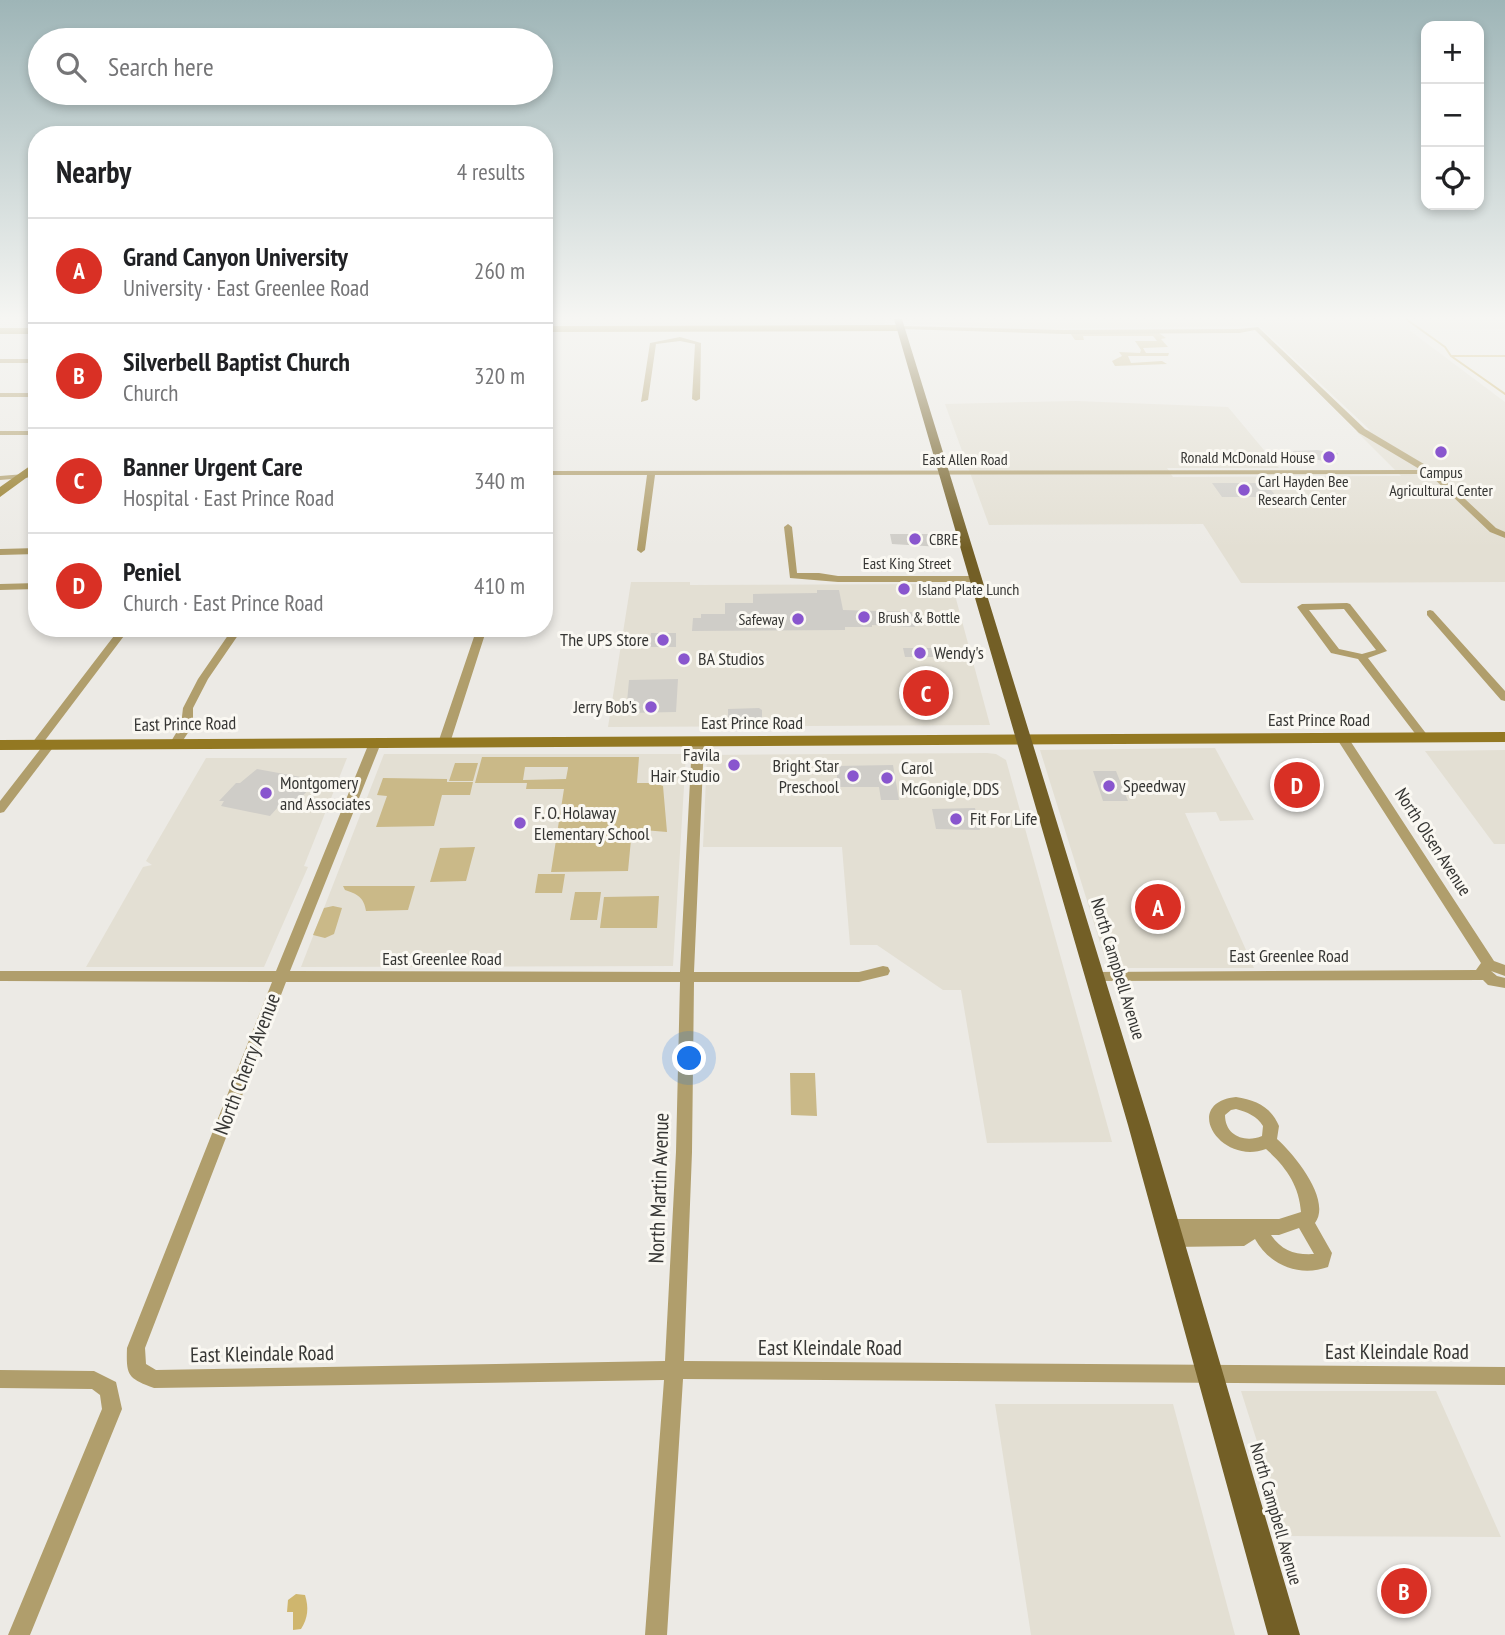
<!DOCTYPE html>
<html lang="en">
<head>
<meta charset="utf-8">
<style>
  body { margin:0; font-family:"PT Sans Narrow",sans-serif; background:#f2f2f2; color:#202124 }
  .controls { position:absolute; right:21px; top:21px; display:grid; overflow:hidden; border-radius:14px; box-shadow:0 4px 10px #0003 }
  .controls button { width:63px; height:63px; display:grid; place-items:center; padding:0; border:0; border-bottom:2px solid #e0e0e0; background:#fff; color:#202124; font:35px sans-serif }
  .you { position:absolute; left:690px; top:1059px; width:24px; height:24px; margin:-18px; border:5px solid #fff; border-radius:50%; background:#1a73e8; box-shadow:0 0 0 10px #1a73e833 }
  .badge { display:grid; place-items:center; width:46px; height:46px; border-radius:50%; background:#d93025; color:#fff; font-size:23px; font-weight:700 }
  .pin { position:absolute; translate:-50% -50%; border:4px solid #fff; box-shadow:0 2px 7px #0006 }
  .list { margin:0; padding:0; list-style:none }
  h2 { display:flex; justify-content:space-between; align-items:center; height:91px; margin:0; padding:0 28px; font-size:30px }
  h2 small { font-size:23px; font-weight:400; color:#757577 }
  .list li { display:grid; grid-template-columns:46px 1fr auto; gap:21px; align-items:center; box-sizing:border-box; height:105px; padding:0 28px; border-top:2px solid #e0e0e0 }
  .list b { display:block; font-size:26px; white-space:nowrap }
  .list p { margin:0; font-size:23px; white-space:nowrap; color:#757577 }
  .list em { font-size:23px; font-style:normal; color:#757577 }
  .icon { flex:none; width:38px; height:38px; fill:none; stroke:currentColor; stroke-width:2; stroke-linecap:round; stroke-linejoin:round }
  .map { position:relative; flex:none; width:1505px; height:1635px; overflow:hidden }
  .search { position:absolute; background:#fff; box-shadow:0 4px 10px #0003; left:28px; top:28px; width:525px; height:77px; display:flex; align-items:center; gap:18px; box-sizing:border-box; padding:0 24px; border-radius:38px; color:#757577; font-size:26px }
  .panel { position:absolute; background:#fff; box-shadow:0 4px 10px #0003; left:28px; top:126px; width:525px; height:511px; border-radius:28px }
  .map>svg:first-child { display:block }
</style>
</head>
<body>
<div class="map">
<svg width="1505" height="1635" viewBox="0 0 1505 1635">
  <rect width="100%" height="100%" fill="#eceae5"/>
  <!-- built -->
  <path fill="#e3dfd3" d="M544,319H884L885,324L544,325Z
    M911,319H1505V329L1409,330L1505,402V582L1241,583L1203,524L989,525L945,404L1076,401L1228,407L1279,468H1167L1173,477L1401,476L1356,431L1370,430L1259,326L1034,329L913,324Z
    M631,582H690V585L952,584L990,725L608,727Z
    M1215,748L1254,820L1220,821L1216,812L1185,813L1254,968H1108L1040,750Z
    M1505,750V844H1494L1425,751Z
    M987,753L996,754L1006,760L1112,1142L987,1143L961,990H943L877,945H850L842,847H703L707,755Z
    M384,754H686L673,966L301,967Z
    M206,758H347L304,866L308,867L264,967H86L143,867L152,865L146,861Z
    M1241,1391H1436L1501,1537L1287,1536Z
    M995,1404H1173L1235,1635H1031Z"/>
  <!-- green -->
  <path fill="#cab988" fill-rule="evenodd" d="M1070,333H1159L1166,338L1161,339L1168,347L1143,348L1146,353H1169L1168,356H1128L1131,363L1162,361L1167,364L1115,366L1112,361L1122,356L1119,352L1140,353L1141,350L1135,341H1157L1153,336H1083L1084,340H1075Z
    M482,757H639L637,783H655L663,786L667,832L632,829L628,871L551,872L564,789H526L527,783H475ZM525,767H568V768L566,779L523,780Z
    M455,763H478L473,781H449Z
    M383,778L447,779V782H473L470,795H442L434,826L376,827L387,796L377,795Z
    M475,847L466,881L430,882L440,848Z
    M538,874H565L562,893H535Z
    M343,886H415L408,910L366,911C364,897 357,894 345,890Z
    M575,892H601L597,920H570Z
    M659,896L657,928H600L604,897Z
    M333,906L342,908L334,934L325,938L313,935L324,908Z
    M790,1073H815L817,1116L791,1115Z"/>
  <!-- water -->
  <path fill="#cfb66e" d="M296,1594L305,1595C309,1608 308,1618 301,1629L293,1630V1612H287L288,1600Z"/>
  <g fill="none" stroke-linecap="round" stroke-linejoin="round">
    <!-- stream -->
    <path stroke="#cfb66e" stroke-width="2" d="M1406,319L1445,347L1451,356L1505,394
      M1451,356H1505"/>
  </g>
  <!-- building -->
  <path fill="#cfcdc8" d="M1317,450L1338,453L1334,463L1293,455V451Z
    M1212,483H1265L1277,497H1222Z
    M890,534H937L941,547L892,544Z
    M817,590H839L843,610L912,612L915,627L872,625V627H845V630L692,631L693,618H701V614H725V603H753V594L817,593Z
    M651,633H676V647H649Z
    M903,648H933L936,657H905Z
    M916,677L924,684L929,683L946,697L920,708L909,698L913,696L907,691L910,685L904,681Z
    M678,679L676,712L626,713L629,680Z
    M759,708L762,710V720L728,719V709Z
    M893,765L899,800H881L879,787H838L836,766Z
    M257,769L306,778L301,784L312,786L290,809L278,807L270,816L221,806L224,801H219L236,783H240Z
    M1093,771H1116L1128,801H1103Z
    M975,808L980,830L936,829L932,809Z"/>
  <g fill="none" stroke-linecap="round" stroke-linejoin="round">
    <!-- street -->
    <path fill="#b09e6c" fill-rule="evenodd" d="M32,319H37V326L27,323Z
      M901,326L1064,330L1239,329L1258,327L1365,429L1434,470L1496,528L1505,532V538L1490,532L1429,474L655,475L645,550L641,553L637,550L647,475H544V471L1421,470L1359,433L1255,330L1239,333L1064,334L899,329Z
      M680,337L701,343L700,399L696,401L692,399L695,344L680,341L656,344L648,400L641,402L650,343Z
      M0,359H37V363H0Z
      M0,393H37V397H0Z
      M0,431H37V435H0Z
      M37,473V477L0,480V476Z
      M788,524L792,527L797,573H819L838,576H977L982,579L977,582H838L790,578L784,527Z
      M37,548V554L0,555V549Z
      M37,583V589L0,590V584Z
      M1347,603L1350,604L1387,651L1368,658L1428,736L1430,738L1428,740H1420L1358,659L1331,653L1297,607L1302,604ZM1344,609L1376,650L1362,654L1339,649L1309,610Z
      M1430,610L1433,611L1505,691V701L1501,700L1427,615V611Z
      M120,628H130L40,747H32L30,745L32,743Z
      M233,628H243L208,679L193,708V725L180,745H172L170,743L181,725L183,708L198,679Z
      M477,628H487L450,743L448,745H440L438,743Z
      M1343,736L1349,739L1494,961L1505,965V976L1491,971L1497,976L1505,978V988L1488,985L1483,980L1089,981L1087,977L1089,973L1094,972L1476,970L1481,963L1337,739Z
      M375,740L381,743L290,971L680,972L692,743L698,740L704,743L694,972H859L883,966L888,967L890,971L888,975L859,982H694L692,1152L684,1361L1505,1367V1385L683,1379L667,1635H645L664,1380L154,1388C128,1378 126,1376 127,1348L272,982L0,981V971H276L369,743ZM286,982H680L676,1152L665,1361L156,1370L146,1364L145,1348Z
      M49,742L55,745L4,812L0,813V801L45,743Z
      M1236,1097C1256,1100 1271,1107 1279,1126L1277,1139C1294,1154 1332,1200 1315,1223L1332,1253L1328,1267C1300,1277 1270,1266 1255,1239L1244,1246L1172,1247L1166,1245L1163,1239L1166,1234L1162,1232L1159,1227L1162,1222L1168,1219H1279L1301,1212C1299,1185 1286,1167 1266,1149C1220,1166 1181,1103 1236,1097ZM1236,1109C1247,1112 1257,1116 1263,1126L1262,1136C1245,1143 1225,1136 1225,1115L1231,1110ZM1299,1228L1314,1254C1295,1255 1282,1251 1271,1235H1279Z
      M0,1370L94,1371L116,1382L122,1409L30,1635H8L102,1409L100,1395L92,1389L0,1388Z"/>
    <!-- secondary -->
    <path fill="#937822" fill-rule="evenodd" d="M544,326L901,325L905,328L901,331L544,332Z
      M0,328H37V334H0Z
      M37,461V470L0,497V487Z
      M1505,732V742L0,750V740Z"/>
    <!-- primary -->
    <path fill="#735f26" fill-rule="evenodd" d="M894,319H902L1150,1125L1300,1635H1268L1128,1125Z"/>
  </g>
  <!-- sky -->
  <linearGradient id="sky" x2="0" y2="1"><stop stop-color="#9eb5b7"/><stop offset="0.58" stop-color="#f6f6f3"/><stop offset="1" stop-color="#f6f6f3" stop-opacity="0"/></linearGradient>
  <rect width="1505" height="548" fill="url(#sky)"/>
  <!-- markers -->
  <g fill="#8956ce" stroke="#faf8f2" stroke-width="2.5">
    <circle cx="1441" cy="452" r="7"/>
    <circle cx="1329" cy="457" r="7"/>
    <circle cx="1244" cy="490" r="7"/>
    <circle cx="915" cy="539" r="7"/>
    <circle cx="904" cy="589" r="7"/>
    <circle cx="864" cy="617" r="7"/>
    <circle cx="798" cy="619" r="7"/>
    <circle cx="663" cy="640" r="7"/>
    <circle cx="920" cy="653" r="7"/>
    <circle cx="684" cy="659" r="7"/>
    <circle cx="651" cy="707" r="7"/>
    <circle cx="734" cy="765" r="7"/>
    <circle cx="853" cy="776" r="7"/>
    <circle cx="887" cy="778" r="7"/>
    <circle cx="1109" cy="786" r="7"/>
    <circle cx="266" cy="793" r="7"/>
    <circle cx="956" cy="819" r="7"/>
    <circle cx="520" cy="823" r="7"/>
  </g>
  <g text-anchor="middle" stroke-width="6" stroke-linejoin="round" paint-order="stroke">
    <!-- far-poi labels -->
    <g font-size="16" fill="#363634" stroke="#faf8f2" text-anchor="start">
      <text x="1315" y="463" text-anchor="end">Ronald McDonald House</text>
      <text x="1441" y="478" text-anchor="middle">Campus<tspan x="1441" dy="18">Agricultural Center</tspan></text>
      <text x="1258" y="487">Carl Hayden Bee<tspan x="1258" dy="18">Research Center</tspan></text>
      <text x="929" y="545">CBRE</text>
      <text x="918" y="595">Island Plate Lunch</text>
      <text x="878" y="623">Brush &amp; Bottle</text>
      <text x="784" y="625" text-anchor="end">Safeway</text>
    </g>
    <!-- far-street labels -->
    <g font-size="16" fill="#363634" stroke="#faf8f2">
      <text x="965" y="465">East Allen Road</text>
      <text x="907" y="569">East King Street</text>
    </g>
    <!-- poi labels -->
    <g font-size="18" fill="#363634" stroke="#faf8f2" text-anchor="start">
      <text x="649" y="646" text-anchor="end">The UPS Store</text>
      <text x="934" y="659">Wendy's</text>
      <text x="698" y="665">BA Studios</text>
      <text x="637" y="713" text-anchor="end">Jerry Bob's</text>
      <text x="720" y="761" text-anchor="end">Favila<tspan x="720" dy="21">Hair Studio</tspan></text>
      <text x="839" y="772" text-anchor="end">Bright Star<tspan x="839" dy="21">Preschool</tspan></text>
      <text x="901" y="774">Carol<tspan x="901" dy="21">McGonigle, DDS</tspan></text>
      <text x="280" y="789">Montgomery<tspan x="280" dy="21">and Associates</tspan></text>
      <text x="1123" y="792">Speedway</text>
      <text x="534" y="819">F. O. Holaway<tspan x="534" dy="21">Elementary School</tspan></text>
      <text x="970" y="825">Fit For Life</text>
    </g>
    <!-- street labels -->
    <g font-size="18" fill="#363634" stroke="#faf8f2">
      <text x="1319" y="726">East Prince Road</text>
      <text x="752" y="729">East Prince Road</text>
      <text transform="translate(185 724) rotate(-1)" y="6">East Prince Road</text>
      <text transform="translate(1433 842) rotate(57)" y="6">North Olsen Avenue</text>
      <text x="1289" y="962">East Greenlee Road</text>
      <text x="442" y="965">East Greenlee Road</text>
      <text transform="translate(1118 969) rotate(73)" y="6">North Campbell Avenue</text>
      <text transform="translate(1276 1514) rotate(74)" y="6">North Campbell Avenue</text>
    </g>
    <!-- near-street labels -->
    <g font-size="21" fill="#363634" stroke="#faf8f2">
      <text transform="translate(247 1064) rotate(-69)" y="7">North Cherry Avenue</text>
      <text transform="translate(659 1188) rotate(-88)" y="7">North Martin Avenue</text>
      <text x="830" y="1355">East Kleindale Road</text>
      <text x="1397" y="1359">East Kleindale Road</text>
      <text transform="translate(262 1354) rotate(-1)" y="7">East Kleindale Road</text>
    </g>
  </g>
</svg>
<div class="controls">
<button>+</button>
<button>−</button>
<button><svg class="icon" aria-label="locate" viewBox="0 0 24 24"><circle cx="12" cy="12" r="6"/><path d="M12 2v4M12 18v4M2 12h4M18 12h4"/></svg></button>
</div>
<div class="you"></div>
<div class="pin badge" style="left:1158px;top:907px">A</div>
<div class="pin badge" style="left:1404px;top:1591px">B</div>
<div class="pin badge" style="left:926px;top:693px">C</div>
<div class="pin badge" style="left:1297px;top:785px">D</div>
<div class="search"><svg class="icon" aria-label="search" viewBox="0 0 24 24"><circle cx="10" cy="10" r="6"/><path d="M15 15l6 6"/></svg>Search here</div>
<section class="panel">
<h2>Nearby<small>4 results</small></h2>
<ul class="list">
<li><span class="badge">A</span><div><b>Grand Canyon University</b><p>University · East Greenlee Road</p></div><em>260 m</em></li>
<li><span class="badge">B</span><div><b>Silverbell Baptist Church</b><p>Church</p></div><em>320 m</em></li>
<li><span class="badge">C</span><div><b>Banner Urgent Care</b><p>Hospital · East Prince Road</p></div><em>340 m</em></li>
<li><span class="badge">D</span><div><b>Peniel</b><p>Church · East Prince Road</p></div><em>410 m</em></li>
</ul>
</section>
</div>
</body>
</html>
